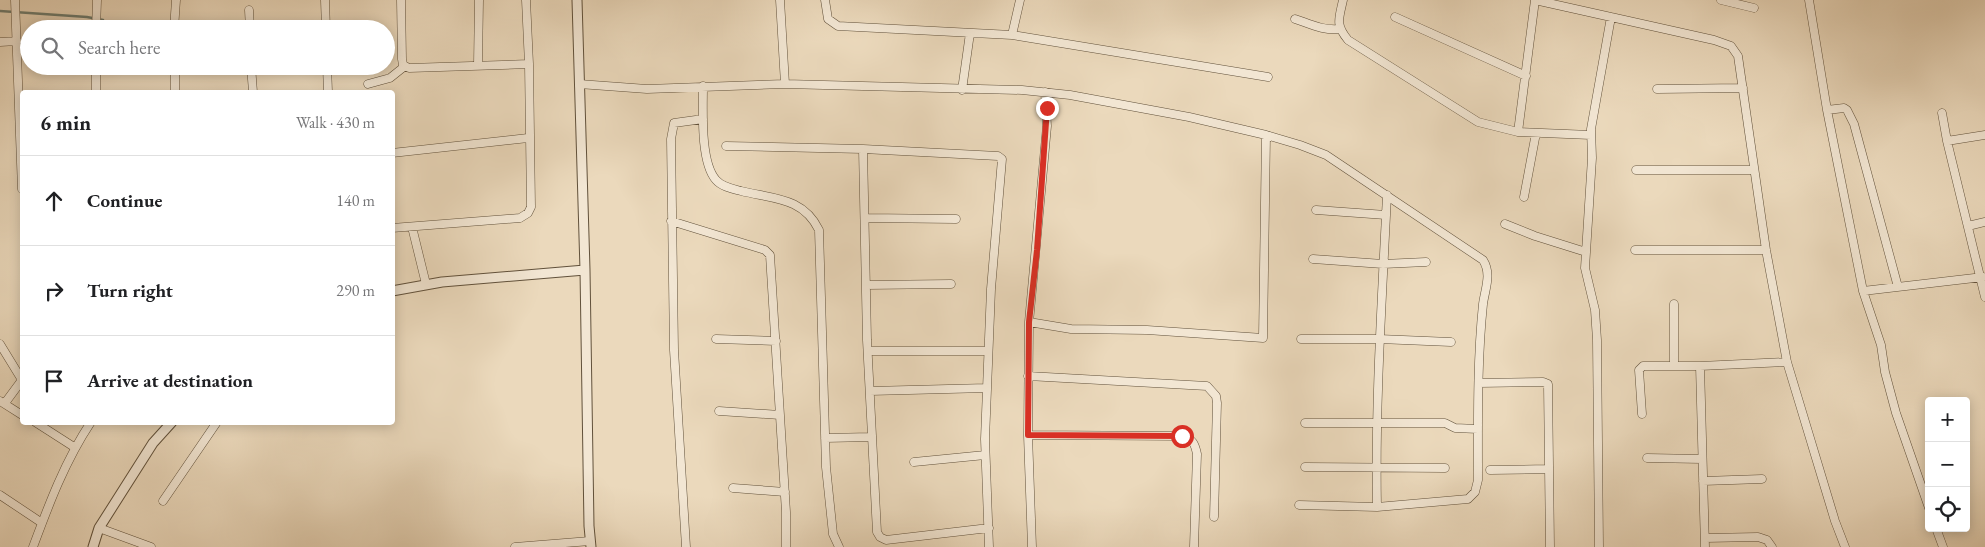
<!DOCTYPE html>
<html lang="en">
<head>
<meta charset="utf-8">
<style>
  body { margin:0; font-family:"EB Garamond",serif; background:#f6f6f6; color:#202124 }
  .controls { position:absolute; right:15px; bottom:15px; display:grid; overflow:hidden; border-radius:5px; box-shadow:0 2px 12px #0003 }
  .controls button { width:45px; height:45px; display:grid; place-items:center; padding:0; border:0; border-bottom:1px solid #e0e0e0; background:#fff; color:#202124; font:25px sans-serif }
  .stop { position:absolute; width:15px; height:15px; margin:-11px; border:4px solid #d93025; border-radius:50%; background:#fff }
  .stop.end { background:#d93025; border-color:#fff; box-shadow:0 1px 5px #0008 }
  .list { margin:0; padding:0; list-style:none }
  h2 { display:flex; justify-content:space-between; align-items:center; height:65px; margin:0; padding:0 20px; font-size:21px }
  h2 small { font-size:16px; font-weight:400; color:#757577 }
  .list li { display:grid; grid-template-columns:32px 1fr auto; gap:15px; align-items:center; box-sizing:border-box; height:90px; padding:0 20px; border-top:1px solid #e0e0e0 }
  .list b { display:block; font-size:19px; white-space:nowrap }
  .list em { font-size:16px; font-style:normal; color:#757577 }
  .icon { flex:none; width:28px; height:28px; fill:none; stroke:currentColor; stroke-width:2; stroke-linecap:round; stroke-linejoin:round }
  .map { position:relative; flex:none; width:1985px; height:547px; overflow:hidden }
  .search { position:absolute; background:#fff; box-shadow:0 2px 12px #0003; left:20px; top:20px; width:375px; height:55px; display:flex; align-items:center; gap:12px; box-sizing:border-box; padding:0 18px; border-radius:28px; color:#757577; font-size:19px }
  .panel { position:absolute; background:#fff; box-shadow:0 2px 12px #0003; left:20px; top:90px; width:375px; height:335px; border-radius:5px }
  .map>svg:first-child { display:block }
</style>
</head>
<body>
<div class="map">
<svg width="1985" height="547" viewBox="0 0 1985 547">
  <rect width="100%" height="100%" fill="#ebd9bc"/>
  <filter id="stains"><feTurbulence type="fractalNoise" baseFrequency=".004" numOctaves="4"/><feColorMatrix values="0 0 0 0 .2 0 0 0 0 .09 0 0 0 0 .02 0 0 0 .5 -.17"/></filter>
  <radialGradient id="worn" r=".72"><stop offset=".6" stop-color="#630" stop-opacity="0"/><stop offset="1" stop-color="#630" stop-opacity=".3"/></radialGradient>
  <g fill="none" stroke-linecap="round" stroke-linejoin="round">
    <!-- stream -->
    <path stroke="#707e71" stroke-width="2.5" d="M0,11L87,17L103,20"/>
    <!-- minor casing -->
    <g stroke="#61513b" stroke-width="9">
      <path id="minor" d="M15,0L22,189
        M325,0L326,29
        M401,0L402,59L403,65L409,68L529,64
        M780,0L785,84
        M825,0L828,19L838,26L1012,35L1268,77
        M1343,0C1339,19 1335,24 1348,40L1478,122L1518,132L1591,135
        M1535,0L1714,40L1731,46L1738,56L1766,250L1787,362L1835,521L1845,547
        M1721,0L1754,8
        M1809,0L1827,110L1863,291L1881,345L1885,372L1896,413L1929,508
        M249,10L250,29
        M1395,17L1526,76
        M1295,19C1310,24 1324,31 1340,29
        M96,29L97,0
        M174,29L176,0
        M1012,35L1020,0
        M0,42L17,41
        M478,65L479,0
        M96,66V92
        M175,66V92
        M251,66L253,92
        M327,66L328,92
        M368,84L390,78L405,66
        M579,84L647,89L785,84L1022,90L1070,95L1189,117L1266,135L1300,145L1326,155L1483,260C1492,274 1485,289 1483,304C1477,362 1478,421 1478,480L1475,492L1468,499L1377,507L1299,505
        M703,86C703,110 700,162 716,180C722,187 733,189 741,191C773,199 803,197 819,230L826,467L833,534L839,547
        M1657,89L1743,88
        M962,90L970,33
        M1827,110L1844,108L1847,110L1854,124L1898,287
        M1942,113L1947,141L1985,297
        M1518,132L1535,0
        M1947,141L1985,135
        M726,146L863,149L998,156L1002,159L991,289L985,439L989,547
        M863,149L867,340L877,532L880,537L886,540L989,528
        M392,153L528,138
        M1636,170H1754
        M1524,197L1536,133
        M1316,210L1386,215
        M865,218L956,219
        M671,221L765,250L770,255L786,512V547
        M1505,224L1535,236L1586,252
        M1968,226L1985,222
        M412,227L426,284
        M392,228L520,218L528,213L531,207L529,64L526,0
        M1635,250H1766
        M1313,259L1383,264L1426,262
        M866,285L951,284
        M1863,291L1983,277
        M1674,304V366
        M1029,322L1071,329L1147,330L1263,338L1266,135
        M716,339L776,341
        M1301,339H1379L1451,342
        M0,344L22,380
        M868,351H988
        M1700,366L1705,547
        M1028,376L1207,386L1216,396L1217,403L1214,517
        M1479,383L1543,382L1548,384L1550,547
        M870,391L987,388
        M0,401L22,415
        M5,403L22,380
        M719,411L780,415
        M1642,414L1639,370L1643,366H1700L1787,362
        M35,422L74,447
        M1305,423H1445L1455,428L1478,429
        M1028,435L1182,436C1193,439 1195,444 1197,454L1194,547
        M825,438L871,437
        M1647,458L1702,459
        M914,462L985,455
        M1305,467L1445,468
        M1490,470L1548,469
        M1703,481L1762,479
        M733,488L785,492
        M0,495L42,523
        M163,501L217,422
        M1377,507C1375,403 1382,299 1387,195
        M99,528L151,547
        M1936,528L1943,547
        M1705,538L1758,537L1767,540L1772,547
        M33,547C49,504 65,461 91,422
        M515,547L590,541
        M686,547L674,350L671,139L674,123L703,119
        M1032,547L1028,435L1029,322L1047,126L1045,92
        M1599,547L1597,340L1595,310L1585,268L1592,158L1591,129L1611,17"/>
    </g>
    <!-- tertiary casing -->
    <g stroke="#61513b" stroke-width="11">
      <path id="tertiary" d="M577,0L585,270L589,526L591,547
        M392,291L442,282L585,270
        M93,547L99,528L153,443L172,422"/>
    </g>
    <!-- minor -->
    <use href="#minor" stroke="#f2e6d3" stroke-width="8"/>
    <!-- tertiary -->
    <use href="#tertiary" stroke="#f2e6d3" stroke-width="9"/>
  </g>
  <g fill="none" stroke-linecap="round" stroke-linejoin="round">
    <!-- route -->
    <path stroke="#d93025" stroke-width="6" d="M1047,108L1037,250L1029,322L1028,435L1182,436"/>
  </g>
  <rect width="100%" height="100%" filter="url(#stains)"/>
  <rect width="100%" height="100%" fill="url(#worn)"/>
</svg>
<div class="controls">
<button>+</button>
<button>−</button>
<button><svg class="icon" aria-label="locate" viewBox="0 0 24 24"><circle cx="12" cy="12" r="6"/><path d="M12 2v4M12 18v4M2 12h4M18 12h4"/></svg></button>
</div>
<div class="stop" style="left:1182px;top:436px"></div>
<div class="stop end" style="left:1047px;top:108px"></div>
<div class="search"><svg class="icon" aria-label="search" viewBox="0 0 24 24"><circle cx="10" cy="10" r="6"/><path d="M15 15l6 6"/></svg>Search here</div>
<section class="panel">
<h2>6 min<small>Walk · 430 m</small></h2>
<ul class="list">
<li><svg class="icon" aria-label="ahead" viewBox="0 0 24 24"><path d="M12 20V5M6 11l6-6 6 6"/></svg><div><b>Continue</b></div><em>140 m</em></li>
<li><svg class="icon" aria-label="right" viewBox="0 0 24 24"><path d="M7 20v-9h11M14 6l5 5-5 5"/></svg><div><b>Turn right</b></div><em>290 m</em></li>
<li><svg class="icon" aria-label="arrive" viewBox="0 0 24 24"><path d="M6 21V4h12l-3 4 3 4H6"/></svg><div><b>Arrive at destination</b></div></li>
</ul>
</section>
</div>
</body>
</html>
